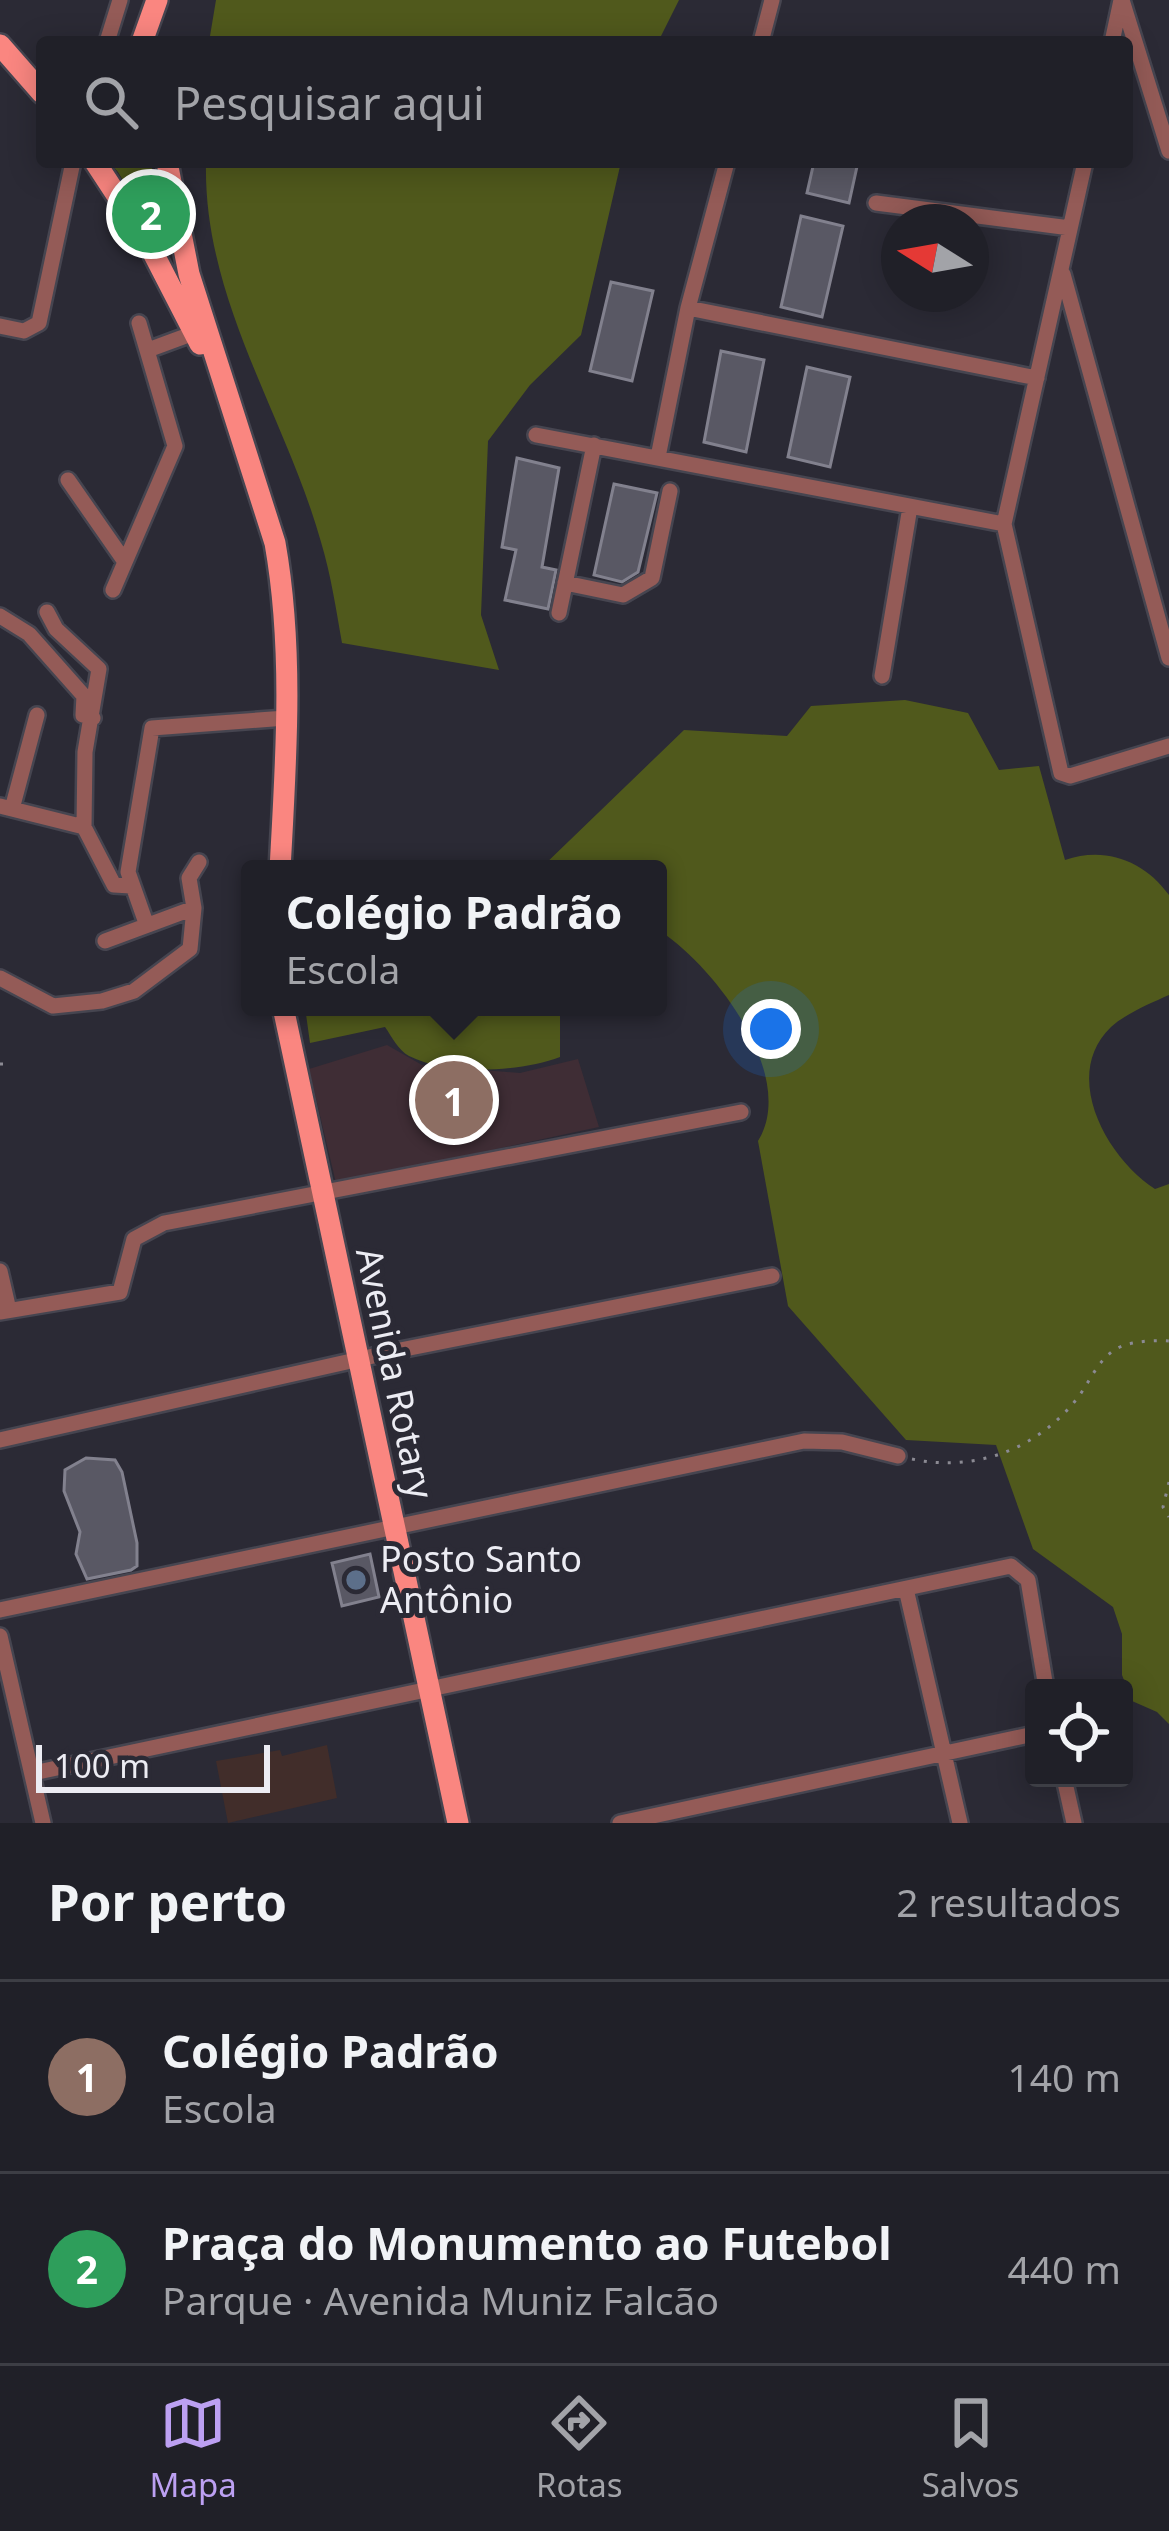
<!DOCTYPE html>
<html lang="pt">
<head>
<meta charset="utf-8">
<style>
  body { margin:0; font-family:"Noto Sans",sans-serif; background:#2d2d34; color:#f1f3f6 }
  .controls { position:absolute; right:36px; bottom:36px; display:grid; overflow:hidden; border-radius:12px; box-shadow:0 6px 30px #0003 }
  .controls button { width:108px; height:108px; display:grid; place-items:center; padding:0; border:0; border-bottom:3px solid #3d3e45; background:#202028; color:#f1f3f6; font:60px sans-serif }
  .compass { position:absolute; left:881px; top:204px; width:108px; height:108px; border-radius:50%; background:#202028; box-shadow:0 6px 30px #0003; rotate:281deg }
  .scale { position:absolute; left:36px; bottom:30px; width:234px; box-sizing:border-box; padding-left:12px; border:6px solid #ececf3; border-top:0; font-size:33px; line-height:42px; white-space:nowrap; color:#ececf3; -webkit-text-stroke:9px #2b2a35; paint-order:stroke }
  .you { position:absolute; left:771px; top:1029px; width:42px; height:42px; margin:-30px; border:9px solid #fff; border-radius:50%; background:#1a73e8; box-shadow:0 0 0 18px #1a73e833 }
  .badge { display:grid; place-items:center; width:78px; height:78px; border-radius:50%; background:#bca0f2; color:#fff; font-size:39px; font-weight:700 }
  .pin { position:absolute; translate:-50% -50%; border:6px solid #fff; box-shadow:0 3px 12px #0006 }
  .popup { position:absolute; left:241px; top:860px; width:426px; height:156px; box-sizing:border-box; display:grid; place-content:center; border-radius:12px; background:#202028; filter:drop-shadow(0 3px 9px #0005); font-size:39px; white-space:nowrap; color:#a2a3a8 }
  .popup b { font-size:45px; color:#f1f3f6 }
  .popup::after { content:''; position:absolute; left:50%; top:100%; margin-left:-24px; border:24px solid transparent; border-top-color:#202028 }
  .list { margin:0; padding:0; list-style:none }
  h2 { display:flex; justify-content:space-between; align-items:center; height:156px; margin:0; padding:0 48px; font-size:51px }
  h2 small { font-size:39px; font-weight:400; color:#a2a3a8 }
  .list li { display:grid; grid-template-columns:78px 1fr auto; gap:36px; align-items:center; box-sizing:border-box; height:192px; padding:0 48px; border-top:3px solid #3d3e45 }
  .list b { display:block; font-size:45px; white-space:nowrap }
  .list p { margin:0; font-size:39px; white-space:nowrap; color:#a2a3a8 }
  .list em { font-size:39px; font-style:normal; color:#a2a3a8 }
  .icon { flex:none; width:66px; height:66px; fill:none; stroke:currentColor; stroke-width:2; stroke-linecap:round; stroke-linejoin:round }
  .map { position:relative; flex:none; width:1169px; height:1823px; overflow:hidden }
  .search { position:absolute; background:#202028; box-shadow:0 6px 30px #0003; left:36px; right:36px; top:36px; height:132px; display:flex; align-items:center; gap:30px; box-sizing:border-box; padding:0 42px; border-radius:12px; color:#a2a3a8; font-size:45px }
  .sheet { height:540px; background:#202028 }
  nav { display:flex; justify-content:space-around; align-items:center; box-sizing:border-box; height:168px; border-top:3px solid #3d3e45; background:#202028; font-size:33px; color:#a2a3a8 }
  nav a { display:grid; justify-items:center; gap:6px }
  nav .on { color:#bca0f2 }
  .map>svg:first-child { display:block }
</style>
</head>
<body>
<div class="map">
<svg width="1169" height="1823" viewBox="0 0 1169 1823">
  <rect width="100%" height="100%" fill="#2b2a35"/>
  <!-- education -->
  <path fill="#3f2d35" d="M387,1045L422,1065L520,1073L578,1059L599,1127L336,1183L309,1069Z"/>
  <!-- medical -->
  <path fill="#412d2a" d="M327,1745L337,1798L228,1823L216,1761L280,1750L282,1756Z"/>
  <!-- green -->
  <path fill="#50591c" d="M216,0H679L658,42H209Z
    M109,162H151L167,255L118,172Z
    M206,162H621L581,335L530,385L488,441L481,615L499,670L342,643C336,609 331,575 321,542C285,414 203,300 206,162Z
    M905,700L968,713L999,770L1039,766L1065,860C1104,846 1144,860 1169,895V995C1151,1003 1125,1014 1111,1027C1060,1076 1108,1159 1155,1189L1169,1184V1724L1157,1712L1132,1701L1122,1675V1634L1113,1607L1033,1549L996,1445L906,1440L788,1306L758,1141C799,1075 711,962 658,930V869H540L684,730L787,736L811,706Z
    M305,1007H560V1057C520,1072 449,1076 409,1056C398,1050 392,1037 385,1027L310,1043Z"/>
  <!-- building -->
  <path fill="#595864" stroke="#82818e" stroke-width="3" d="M814,162H858L849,203L807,193Z
    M801,216L843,226L822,317L781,307Z
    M611,282L653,291L632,381L590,371Z
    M721,351L764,360L746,452L704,442Z
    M807,367L850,377L830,467L788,457Z
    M517,458L559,468L542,567L556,570L548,609L505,600L516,550L502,547Z
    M614,484L657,493L638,572L622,582L594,575Z
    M86,1458L115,1460L122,1472L137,1543V1566L131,1570L87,1579L76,1554L80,1532L64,1491L65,1470Z
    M370,1554L379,1597L342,1606L332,1563Z"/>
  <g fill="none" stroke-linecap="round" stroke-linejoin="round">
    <!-- minor casing -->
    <g stroke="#464550" stroke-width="20">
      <path id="minor" d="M1122,0L1169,151
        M107,42L120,0
        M761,42L772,0
        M1112,42L1121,0
        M1085,162L1004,524L1061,773L1070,776L1169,746
        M876,203L1070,228
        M1063,274L1169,658
        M688,308L1037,378
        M0,326L24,331L39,323L73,162
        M148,350L194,333
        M536,435L1004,524
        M658,457L688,308L727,162
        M68,480L123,559
        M565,583L623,595L652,578L670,491
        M113,590L175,446L139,323
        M47,612L56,629L99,669L85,752L84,827L114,885L131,886
        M559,613L594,445
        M0,616L29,634L84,696L83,715L93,718
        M882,676L910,507
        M0,806L84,827
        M12,809L37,715
        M146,923L128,872L152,728L286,718
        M105,941L194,908
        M0,978L53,1006L102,1001L134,991L190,949L194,908L189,878L199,862
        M0,1271L9,1310
        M0,1312L120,1292L134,1239L164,1223L741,1112
        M0,1440L400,1350L772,1276
        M906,1589L960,1823
        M0,1610L804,1441L842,1442L898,1456
        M0,1636L43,1823
        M33,1773L1011,1566L1028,1580L1046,1688
        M1064,1778L1074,1823
        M620,1823L1034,1734"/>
    </g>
    <!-- major casing -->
    <g stroke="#464550" stroke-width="26">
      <path id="major" d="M142,42L157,0
        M0,45L42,93
        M95,162L148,243L200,344
        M167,162L189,274L275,543C294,650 286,761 280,869
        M283,1007L458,1823"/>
    </g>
    <!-- path -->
    <path stroke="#8b8a93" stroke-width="3" stroke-dasharray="3 9" stroke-linecap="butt" d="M0,1064H6
      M912,1459C976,1473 1040,1448 1079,1396C1092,1378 1100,1355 1122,1346C1136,1341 1155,1340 1169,1341
      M1169,1482L1163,1507L1169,1517"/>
    <!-- minor -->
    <use href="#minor" stroke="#945b57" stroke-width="15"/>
    <!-- major -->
    <use href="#major" stroke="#fa8680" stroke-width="21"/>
  </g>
  <!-- markers -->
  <circle fill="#5c6f8a" stroke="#2b2a35" stroke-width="4.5" cx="356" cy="1580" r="12"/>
  <g text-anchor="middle" stroke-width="10" stroke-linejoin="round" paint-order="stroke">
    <!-- street labels -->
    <g font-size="36" fill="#ececf3" stroke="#2b2a35">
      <text transform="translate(395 1373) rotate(78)" y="13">Avenida Rotary</text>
    </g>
    <!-- poi labels -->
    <g font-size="36" fill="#ececf3" stroke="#2b2a35" text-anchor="start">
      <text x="380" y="1572">Posto Santo<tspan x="380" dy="41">Antônio</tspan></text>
    </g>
  </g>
</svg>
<div class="controls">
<button><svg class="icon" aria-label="locate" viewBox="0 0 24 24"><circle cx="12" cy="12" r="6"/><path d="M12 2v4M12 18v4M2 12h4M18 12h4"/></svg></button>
</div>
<svg class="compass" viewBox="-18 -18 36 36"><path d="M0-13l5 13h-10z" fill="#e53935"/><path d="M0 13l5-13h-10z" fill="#a2a3a8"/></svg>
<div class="scale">100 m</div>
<div class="you"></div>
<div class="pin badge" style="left:454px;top:1100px;background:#8d6e63">1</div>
<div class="popup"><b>Colégio Padrão</b>Escola</div>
<div class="pin badge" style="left:151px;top:214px;background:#2e9e5b">2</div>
<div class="search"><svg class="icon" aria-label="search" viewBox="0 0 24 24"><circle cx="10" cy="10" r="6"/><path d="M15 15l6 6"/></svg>Pesquisar aqui</div>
</div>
<section class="sheet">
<h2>Por perto<small>2 resultados</small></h2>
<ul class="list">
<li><span class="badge" style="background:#8d6e63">1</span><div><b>Colégio Padrão</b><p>Escola</p></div><em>140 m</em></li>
<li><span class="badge" style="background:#2e9e5b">2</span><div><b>Praça do Monumento ao Futebol</b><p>Parque · Avenida Muniz Falcão</p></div><em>440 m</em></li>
</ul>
</section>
<nav>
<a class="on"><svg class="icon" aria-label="map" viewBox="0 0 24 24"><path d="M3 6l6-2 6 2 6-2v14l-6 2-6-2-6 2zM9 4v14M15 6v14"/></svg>Mapa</a>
<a><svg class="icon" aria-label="directions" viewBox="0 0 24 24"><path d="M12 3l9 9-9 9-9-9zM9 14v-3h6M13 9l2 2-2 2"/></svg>Rotas</a>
<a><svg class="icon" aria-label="saved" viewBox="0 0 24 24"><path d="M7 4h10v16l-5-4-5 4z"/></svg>Salvos</a>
</nav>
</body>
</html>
